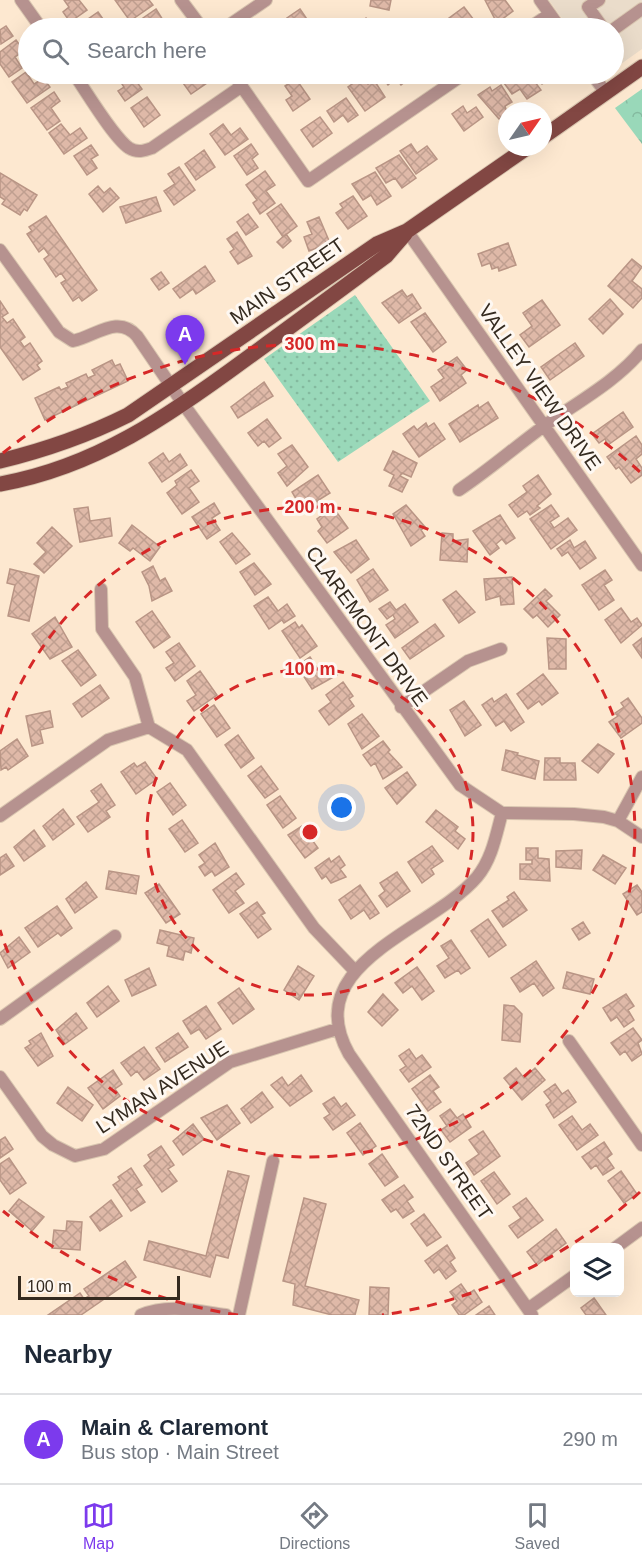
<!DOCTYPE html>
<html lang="en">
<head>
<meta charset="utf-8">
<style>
  body { margin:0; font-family:Helvetica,sans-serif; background:#f2f2f3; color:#1f2937 }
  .controls { position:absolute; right:18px; bottom:18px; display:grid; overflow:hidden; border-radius:9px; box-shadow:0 6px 24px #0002 }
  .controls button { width:54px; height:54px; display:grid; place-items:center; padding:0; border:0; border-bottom:2px solid #e0e1e3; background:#fff; color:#1f2937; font:30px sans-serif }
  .compass { position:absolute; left:498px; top:102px; width:54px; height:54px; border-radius:50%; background:#fff; box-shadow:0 6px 24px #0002; rotate:56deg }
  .scale { position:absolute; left:18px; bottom:15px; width:162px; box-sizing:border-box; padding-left:6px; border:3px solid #342a1f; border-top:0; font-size:16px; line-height:21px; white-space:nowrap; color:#342a1f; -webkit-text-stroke:4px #fef8f2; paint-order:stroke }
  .you { position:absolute; left:342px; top:808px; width:21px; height:21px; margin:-15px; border:4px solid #fff; border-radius:50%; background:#1a73e8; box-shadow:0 0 0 9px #1a73e833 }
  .badge { display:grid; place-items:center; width:39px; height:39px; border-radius:50%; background:#7c3aed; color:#fff; font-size:20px; font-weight:700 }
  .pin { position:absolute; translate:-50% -50px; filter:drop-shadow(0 2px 3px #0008) }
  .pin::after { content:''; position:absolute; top:32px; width:21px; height:18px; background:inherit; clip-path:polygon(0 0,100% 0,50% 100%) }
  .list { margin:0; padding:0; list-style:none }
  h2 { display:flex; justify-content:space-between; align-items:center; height:78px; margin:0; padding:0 24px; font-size:26px }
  h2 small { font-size:20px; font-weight:400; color:#747a83 }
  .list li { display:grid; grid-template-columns:39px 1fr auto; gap:18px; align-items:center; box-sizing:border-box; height:90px; padding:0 24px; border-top:2px solid #e0e1e3 }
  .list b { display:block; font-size:22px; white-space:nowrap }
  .list p { margin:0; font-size:20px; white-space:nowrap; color:#747a83 }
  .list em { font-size:20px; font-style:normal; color:#747a83 }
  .icon { flex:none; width:33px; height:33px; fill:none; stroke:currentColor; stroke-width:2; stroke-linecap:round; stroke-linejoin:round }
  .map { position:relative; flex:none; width:642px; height:1315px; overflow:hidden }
  .search { position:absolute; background:#fff; box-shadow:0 6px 24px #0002; left:18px; right:18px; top:18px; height:66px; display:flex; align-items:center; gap:15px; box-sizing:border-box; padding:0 21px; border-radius:33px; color:#747a83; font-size:22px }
  .sheet { height:168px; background:#fff }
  nav { display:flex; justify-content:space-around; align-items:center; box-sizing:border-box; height:84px; border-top:2px solid #e0e1e3; background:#fff; font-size:16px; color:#747a83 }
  nav a { display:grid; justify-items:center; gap:3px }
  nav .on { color:#7c3aed }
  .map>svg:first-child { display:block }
</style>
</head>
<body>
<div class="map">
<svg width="642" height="1315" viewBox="0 0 642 1315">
  <defs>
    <pattern id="grass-dots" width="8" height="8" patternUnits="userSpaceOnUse" patternTransform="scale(1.5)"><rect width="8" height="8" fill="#99d8b9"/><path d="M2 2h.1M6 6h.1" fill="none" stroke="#84ba9f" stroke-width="1.8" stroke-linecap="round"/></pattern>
    <pattern id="park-crowns" width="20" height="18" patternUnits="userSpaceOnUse" patternTransform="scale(1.5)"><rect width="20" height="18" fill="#99d8b9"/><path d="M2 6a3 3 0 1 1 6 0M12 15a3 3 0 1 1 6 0" fill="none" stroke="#84ba9f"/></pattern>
    <pattern id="building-cross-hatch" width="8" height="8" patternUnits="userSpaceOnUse" patternTransform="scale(1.5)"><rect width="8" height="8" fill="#dfb9a8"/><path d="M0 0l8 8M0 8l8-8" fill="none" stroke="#c09f90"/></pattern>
  </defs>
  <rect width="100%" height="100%" fill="#fde8d0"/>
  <!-- commercial -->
  <path fill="#eadcca" d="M549,0H642V49L614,69V28H569Z"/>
  <!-- grass -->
  <path fill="url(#grass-dots)" d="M355,295L430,401L338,462L264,359Z"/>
  <!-- park -->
  <path fill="url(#park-crowns)" d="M642,89V144L615,108Z"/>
  <!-- building -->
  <path fill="url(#building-cross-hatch)" stroke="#b99585" stroke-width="1.5" d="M64,0H79L87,10L70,22L63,12L69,7Z
    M115,0H149L153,5L130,21Z
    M371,0H391L389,10L370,6Z
    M485,0H505L513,11L497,23Z
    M464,7L480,28H444L441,24Z
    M156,9L163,20L154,27L155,28H135L133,25Z
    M300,9L313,28H294L287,18Z
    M98,12L108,26L105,28H75Z
    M366,18L373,28H351Z
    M6,26L13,36L1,44L0,30Z
    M16,40L24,51L15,57L22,68L9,77L0,64V52Z
    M26,72L34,84L43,78L50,87L27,103L12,82Z
    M124,74H131L142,89L125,101L118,91L124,87L118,78Z
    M182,74H201L207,83L191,94L178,76Z
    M267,74H288L274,83Z
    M380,74H408L411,77L401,85L396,78L388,85Z
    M509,74H529L541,90L527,99L520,89L512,94L501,79Z
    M534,74H557L542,84Z
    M362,77L368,84L374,80L385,97L365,111L348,87Z
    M296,79L310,99L293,111L286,100L292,96L285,86Z
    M501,85L512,102L505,106L507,113L499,119L478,95L490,87L492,91Z
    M54,92L60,101L51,108L60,121L47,130L31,108Z
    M147,97L160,115L144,127L131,108Z
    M346,98L358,115L348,122L343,115L334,122L327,111Z
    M463,106L467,113L476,107L483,117L464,131L452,114Z
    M320,117L332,133L313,147L301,130Z
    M61,124L70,135L80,128L87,138L64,154L49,133Z
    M223,124L231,135L240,128L248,139L225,155L210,134Z
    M251,144L258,154L252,159L258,168L247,175L234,156Z
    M411,144L417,153L427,146L437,159L416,174L400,151Z
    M91,145L98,155L91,159L97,168L87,175L74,156Z
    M204,150L215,167L196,180L185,164Z
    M399,155L416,178L402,188L395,178L386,183L376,168Z
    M179,167L195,190L174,205L164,191L175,184L168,174Z
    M265,171L275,185L266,191L275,203L260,214L253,203L257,200L246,185Z
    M375,172L391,196L377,205L371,195L363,200L352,184Z
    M0,173L37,195L27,211L24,209L20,215L2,204L5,200L0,197Z
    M98,186L104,193L110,188L119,198L103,212L89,194Z
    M353,196L367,216L348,229L336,213L343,208L340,204Z
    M156,197L161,211L126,223L120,207Z
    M281,204L297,226L283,237L267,214Z
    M248,214L258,227L246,235L237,222Z
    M46,216L97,290L82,301L79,297L73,301L61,283L66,280L61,273L56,277L44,259L49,255L44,248L39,252L27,234L32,231L29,227Z
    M319,217L330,243L309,251L304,237L312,234L307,222Z
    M237,232L252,256L238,264L230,252L234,249L227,239Z
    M286,234L291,241L283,248L277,242Z
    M508,243L516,265L499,271L498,267L492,269L490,263L482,266L478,254Z
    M632,259L642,267L632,281L642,289V298L633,308L608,286Z
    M205,266L215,281L196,294L193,289L180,298L173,289Z
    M161,272L169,283L159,290L151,279Z
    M402,290L407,297L412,294L421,308L399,323L382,303Z
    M610,299L623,314L603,334L589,319Z
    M542,300L560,325L529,347L520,335L532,326L523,313Z
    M0,301L8,313L2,317L7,323L13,319L25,337L20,341L24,347L30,343L42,361L37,365L40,369L23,380L0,347Z
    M425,313L446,342L433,352L411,322Z
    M575,343L584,356L550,380L541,367Z
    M457,357L467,370L461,375L466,383L440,401L431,387L444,378L438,370Z
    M112,360L115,366L120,364L128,381L45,420L35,398L59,387L61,390L68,387L66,383L86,374L88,378L95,375L92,370Z
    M264,382L273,396L238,418L231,407Z
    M488,402L498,418L460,442L449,424L478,405L479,408Z
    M623,412L633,427L608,445L605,439L599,443L592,434Z
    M267,419L281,438L269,447L264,441L258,446L248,433Z
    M426,423L428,427L434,423L445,439L419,457L403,434L414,426L417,430Z
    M636,436L642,445V454L636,459L642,468V475L631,483L619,467L616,469L607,457Z
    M292,445L308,467L287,486L278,473L287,466L278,454Z
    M393,451L417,463L411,477L402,473L400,476L408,480L402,492L389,486L394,475L384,470Z
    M163,453L169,462L180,454L187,465L162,482L149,463Z
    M191,470L199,481L189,488L199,502L182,514L167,493L177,485L175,481Z
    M318,475L330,493L317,501L320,505L310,512L303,502L299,504L292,492Z
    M538,475L551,494L537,506L540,508L530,515L527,511L518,517L509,505L527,492L523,486Z
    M214,503L220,513L212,518L220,530L207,539L192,517Z
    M406,505L425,527L421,530L425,536L411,546L393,514Z
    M551,505L559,516L550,522L554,528L568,518L577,530L551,549L530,519Z
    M88,507L90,521L110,518L112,536L80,542L74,509Z
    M333,507L348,528L327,543L318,531L322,527L317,519Z
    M500,515L515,538L506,544L502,539L496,544L499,548L490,555L473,531Z
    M132,525L160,547L150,561L133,548L130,551L119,543Z
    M52,527L72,546L44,573L34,564L46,552L37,543Z
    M232,533L250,554L236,564L220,542Z
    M442,533L453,534V541L468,539L467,562L440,560Z
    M356,540L369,559L351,573L334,552Z
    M570,540L574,548L585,541L596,558L580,569L568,552L562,556L557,549Z
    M254,563L271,584L255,595L240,572Z
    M153,566L160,581L165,578L172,591L152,601L149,586L142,572Z
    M10,569L39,576L29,621L8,616L15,585L7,583Z
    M373,569L388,590L370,602L357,580Z
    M605,570L612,580L604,585L614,600L599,610L582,585Z
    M512,577L514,604L501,605L500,596L486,600L484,579Z
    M545,589L552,596L546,601L560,615L548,627L537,615L533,618L524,609Z
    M456,591L475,612L459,623L443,600Z
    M268,597L278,611L287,604L295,616L284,623L282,620L269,629L254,606Z
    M390,602L396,610L405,604L418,622L395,638L386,625L395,619L393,615L387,619L379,609Z
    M621,608L631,622L637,618L642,625L621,643L605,620Z
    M152,611L170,637L154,648L136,622Z
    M55,617L72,647L50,659L32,634Z
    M295,622L299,628L302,625L317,646L300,658L282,631Z
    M435,624L444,636L410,659L402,648Z
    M547,638L566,639V669H549Z
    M642,638V658L633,645Z
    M179,643L195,666L175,681L166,668L174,663L166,652Z
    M78,650L96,675L81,686L62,661Z
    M310,657L319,671L329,665L337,675L312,689L297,666Z
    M200,671L217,695L194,711L187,701L196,695L187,681Z
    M543,674L558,693L542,705L539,701L528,709L517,694Z
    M343,682L353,696L349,699L354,706L329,725L319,711L331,702L326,695Z
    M100,685L109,698L82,717L73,704Z
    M506,694L524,722L511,731L504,721L496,726L482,705L492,698L494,702Z
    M628,698L642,718V723L621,738L609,722L618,716L615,713L624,707L621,703Z
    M464,701L481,725L465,736L450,710Z
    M214,705L230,728L217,737L201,714Z
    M50,711L53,727L40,730L43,743L32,746L26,716Z
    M362,714L379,736L362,749L348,724Z
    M238,735L254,758L241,768L225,745Z
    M17,739L28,756L8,770L6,767L1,770L0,751Z
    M383,741L390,750L388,752L402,767L383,779L375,763L371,766L363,755Z
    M598,744L614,754L598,773L582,761Z
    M506,750L518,753L517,755L539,761L535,779L502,770Z
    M545,758H560V763H575L576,780H544Z
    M145,762L157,779L136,794L121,772L134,763L137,767Z
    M261,766L278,789L265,798L248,776Z
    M407,772L416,785L397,804L385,788Z
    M170,783L186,805L173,815L157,792Z
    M101,784L115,805L106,811L110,817L88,832L77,817L99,802L91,791Z
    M280,796L296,818L283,828L267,805Z
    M63,809L74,824L53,840L43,826Z
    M436,810L458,827L455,831L465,839L458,849L426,822Z
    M182,820L198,843L185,852L169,829Z
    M302,826L318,848L305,858L288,835Z
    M34,830L45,846L24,861L14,847Z
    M215,843L229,867L215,876L212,871L205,876L199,867L205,863L199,855Z
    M432,846L443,861L431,869L434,874L422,883L408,862Z
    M526,848H538V858L549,859L550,881L520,879V864H532V860H526Z
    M582,850L581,869L556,867V851Z
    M6,854L14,866L0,875V858Z
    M603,855L626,868L615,884L593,870Z
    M339,856L345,865L340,869L346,877L331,883L326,876L322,879L315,868L329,858L331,862Z
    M109,871L139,876L136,894L106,889Z
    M397,872L410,891L387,907L379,896L385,891L380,883Z
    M236,873L244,884L235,891L244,903L229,913L213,890Z
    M86,882L97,897L75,913L66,899Z
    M159,884L180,914L166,923L145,893Z
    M360,885L379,913L370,919L364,910L351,919L339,900Z
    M637,885L642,892V912L637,915L623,894Z
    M514,892L527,910L503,927L492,911L509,900L507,897Z
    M257,902L265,913L261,915L271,929L258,938L240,914Z
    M57,906L72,928L61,936L58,933L38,947L25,928Z
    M488,919L506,945L489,957L471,931Z
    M583,922L590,933L579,940L572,929Z
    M160,930L194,938L191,953L185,951L183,960L167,956L169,946L157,943Z
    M19,937L30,952L8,968L0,953Z
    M451,940L470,968L461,974L458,970L445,978L437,966L449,958L441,946Z
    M536,961L554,988L543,996L534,983L520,992L511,978Z
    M298,966L314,976L299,1000L284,990Z
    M417,967L434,991L422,1000L412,986L403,993L395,983Z
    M149,968L156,985L132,996L125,980Z
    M567,972L594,979L590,994L563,988Z
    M108,986L119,1001L97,1017L87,1003Z
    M239,988L254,1009L233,1024L218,1003Z
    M383,994L398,1010L382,1026L368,1012Z
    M626,994L634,1006L628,1010L634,1020L624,1027L617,1017L611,1021L603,1008Z
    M504,1005L514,1006L522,1014L520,1042L502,1040Z
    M206,1006L221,1029L206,1039L199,1029L191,1034L183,1021Z
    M76,1013L87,1028L65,1044L56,1030Z
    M633,1028L642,1040L638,1043L642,1054L632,1061L625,1051L620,1055L611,1043Z
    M41,1033L53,1056L38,1066L25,1048L31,1044L29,1041Z
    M178,1033L188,1047L165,1062L156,1048Z
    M144,1047L160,1069L144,1080L137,1071L131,1076L121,1063Z
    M409,1049L416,1059L422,1055L431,1067L409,1082L400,1070L406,1066L399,1056Z
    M516,1068L524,1078L535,1068L545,1080L522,1100L504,1078Z
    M113,1070L122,1084L115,1089L120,1096L103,1109L88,1088Z
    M301,1075L312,1091L290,1106L271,1085L282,1077L288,1086Z
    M430,1075L439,1087L433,1091L441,1102L428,1111L412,1089Z
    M555,1084L562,1094L568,1090L576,1102L554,1118L546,1105L551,1101L544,1092Z
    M68,1087L93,1105L82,1121L57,1103Z
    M262,1092L273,1107L251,1123L241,1109Z
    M334,1097L341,1107L346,1103L355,1115L333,1130L324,1118L330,1114L323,1104Z
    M227,1105L240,1123L217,1140L201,1118Z
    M450,1109L457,1118L463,1114L471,1127L450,1142L441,1130L447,1126L440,1116Z
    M572,1116L582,1130L590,1124L598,1135L577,1150L559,1125Z
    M360,1123L376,1146L363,1155L347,1133Z
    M193,1124L204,1139L183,1155L173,1141Z
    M483,1131L500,1156L474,1175L466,1163L479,1154L469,1140Z
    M5,1137L13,1149L0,1158V1140Z
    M604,1142L612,1154L607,1158L614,1168L603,1175L596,1165L591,1169L582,1157Z
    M161,1146L174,1165L168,1169L177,1181L162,1192L144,1166L151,1160L148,1155Z
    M382,1154L398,1177L385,1186L369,1164Z
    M9,1158L26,1183L10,1194L0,1180V1164Z
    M131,1168L142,1185L136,1189L145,1202L131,1211L113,1185L120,1180L118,1177Z
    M228,1171L249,1176L228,1258L216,1255L210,1277L144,1260L149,1241L206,1256Z
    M621,1171L637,1194L624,1203L608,1181Z
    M494,1172L510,1194L497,1204L481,1181Z
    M404,1185L413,1197L407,1201L414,1211L403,1218L396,1209L391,1212L382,1200Z
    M304,1198L326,1204L305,1286L359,1300L355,1315H332L293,1305L295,1284L283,1281Z
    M526,1198L543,1220L518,1238L509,1226L521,1218L513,1207Z
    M19,1199L44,1217L32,1231L9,1211Z
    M111,1200L122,1216L100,1231L90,1217Z
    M424,1214L441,1237L427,1246L411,1224Z
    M67,1221L82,1222L80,1250L52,1248L54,1230L66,1231Z
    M556,1229L566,1243L537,1265L527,1252Z
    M447,1245L455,1258L450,1262L456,1271L446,1279L439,1269L434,1273L425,1261Z
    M125,1261L136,1277L81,1315H48L80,1293L84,1299L89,1296L84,1289Z
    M461,1284L468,1294L474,1290L482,1302L464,1315H459L452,1305L457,1301L450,1292Z
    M370,1287L389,1288L388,1315H369Z
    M594,1298L606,1315H586L581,1308Z
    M489,1306L495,1315H476Z"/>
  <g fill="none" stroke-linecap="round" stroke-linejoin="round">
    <!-- minor casing -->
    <g stroke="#d9c6b0" stroke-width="14">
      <path id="minor" d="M21,0L41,28
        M181,0L202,28
        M540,0L560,28
        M599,0L588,7L603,28
        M225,28L266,0
        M529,28L550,14
        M614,29L642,9
        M74,74C86,91 113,137 129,148C137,153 144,151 152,148L242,86
        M233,74L308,181L464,74
        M592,74L606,93
        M407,231L642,565
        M0,250L59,332L73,341C96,336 118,314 137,336L184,405L460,785L502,813L574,814L604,817L618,821L642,837
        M459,490C489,470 515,447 544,426C576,403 617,381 642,350
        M101,589L102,629L135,677L149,727
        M401,707L468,661L501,649
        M502,813C496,835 492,859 477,877C431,931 298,963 349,1054L532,1315
        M0,816L108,740L149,727L187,750L314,928L354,970
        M618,821L642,777
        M0,1019L115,936
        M569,1041L642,1145
        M0,1077L42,1136L53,1145L75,1156L104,1149L230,1062L337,1029
        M615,1248L642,1228
        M528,1309L574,1276
        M141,1315C169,1303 196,1311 226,1315
        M239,1315L273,1161"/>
    </g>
    <!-- major casing -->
    <g stroke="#d9c6b0" stroke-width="17">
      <path id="major" d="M543,137L642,67
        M0,461C45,450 86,436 128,415L377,244L407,231L528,147
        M0,484C96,467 170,415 246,359C293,325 340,290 386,256L405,234"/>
    </g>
    <!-- minor -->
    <use href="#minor" stroke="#b6928f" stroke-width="12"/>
    <!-- major -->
    <use href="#major" stroke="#824743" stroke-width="15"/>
  </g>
  <!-- distance rings -->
  <g fill="none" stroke="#d62828" stroke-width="3" stroke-dasharray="10 8">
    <circle cx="310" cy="832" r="163"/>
    <path d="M0 734A325 325 0 1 1 0 930"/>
    <path d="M640 1192A488 488 0 0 1 382 1315M238 1315A488 488 0 0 1 3 1211M3 453A488 488 0 0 1 640 472"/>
  </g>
  <g text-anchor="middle" stroke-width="6" stroke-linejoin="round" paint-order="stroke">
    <!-- street labels -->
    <g font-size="20" fill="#342a1f" stroke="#fef8f2">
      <text transform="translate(287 281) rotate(-35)" y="7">MAIN STREET</text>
      <text transform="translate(540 387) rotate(55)" y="7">VALLEY VIEW DRIVE</text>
      <text transform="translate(367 626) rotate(54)" y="7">CLAREMONT DRIVE</text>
      <text transform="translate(162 1087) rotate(-33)" y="7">LYMAN AVENUE</text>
      <text transform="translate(449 1162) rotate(55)" y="7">72ND STREET</text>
    </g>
  </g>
  <circle cx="310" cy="832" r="9" fill="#d62828" stroke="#fef8f2" stroke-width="3"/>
  <g font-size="18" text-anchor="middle" font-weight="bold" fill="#d62828" stroke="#fef8f2" stroke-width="6" stroke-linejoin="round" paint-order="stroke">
    <text x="310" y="350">300 m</text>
    <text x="310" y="513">200 m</text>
    <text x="310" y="675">100 m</text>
  </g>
</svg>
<div class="controls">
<button><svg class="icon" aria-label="layers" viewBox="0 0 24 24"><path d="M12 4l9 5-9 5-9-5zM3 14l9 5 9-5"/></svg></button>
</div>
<svg class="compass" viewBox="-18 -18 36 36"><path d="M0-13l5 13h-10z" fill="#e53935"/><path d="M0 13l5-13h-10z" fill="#747a83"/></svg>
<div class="scale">100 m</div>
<div class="you"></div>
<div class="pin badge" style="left:185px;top:365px">A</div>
<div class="search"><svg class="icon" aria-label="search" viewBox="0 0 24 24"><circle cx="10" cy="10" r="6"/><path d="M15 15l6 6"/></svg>Search here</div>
</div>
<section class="sheet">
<h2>Nearby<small></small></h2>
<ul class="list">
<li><span class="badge">A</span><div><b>Main &amp; Claremont</b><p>Bus stop · Main Street</p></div><em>290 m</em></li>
</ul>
</section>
<nav>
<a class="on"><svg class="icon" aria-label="map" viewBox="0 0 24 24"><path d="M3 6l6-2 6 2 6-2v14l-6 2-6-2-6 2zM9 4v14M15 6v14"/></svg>Map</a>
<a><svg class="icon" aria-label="directions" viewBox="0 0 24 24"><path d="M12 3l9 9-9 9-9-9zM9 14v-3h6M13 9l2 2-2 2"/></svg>Directions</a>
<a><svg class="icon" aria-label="saved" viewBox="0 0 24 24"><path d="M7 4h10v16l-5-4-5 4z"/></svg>Saved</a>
</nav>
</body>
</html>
